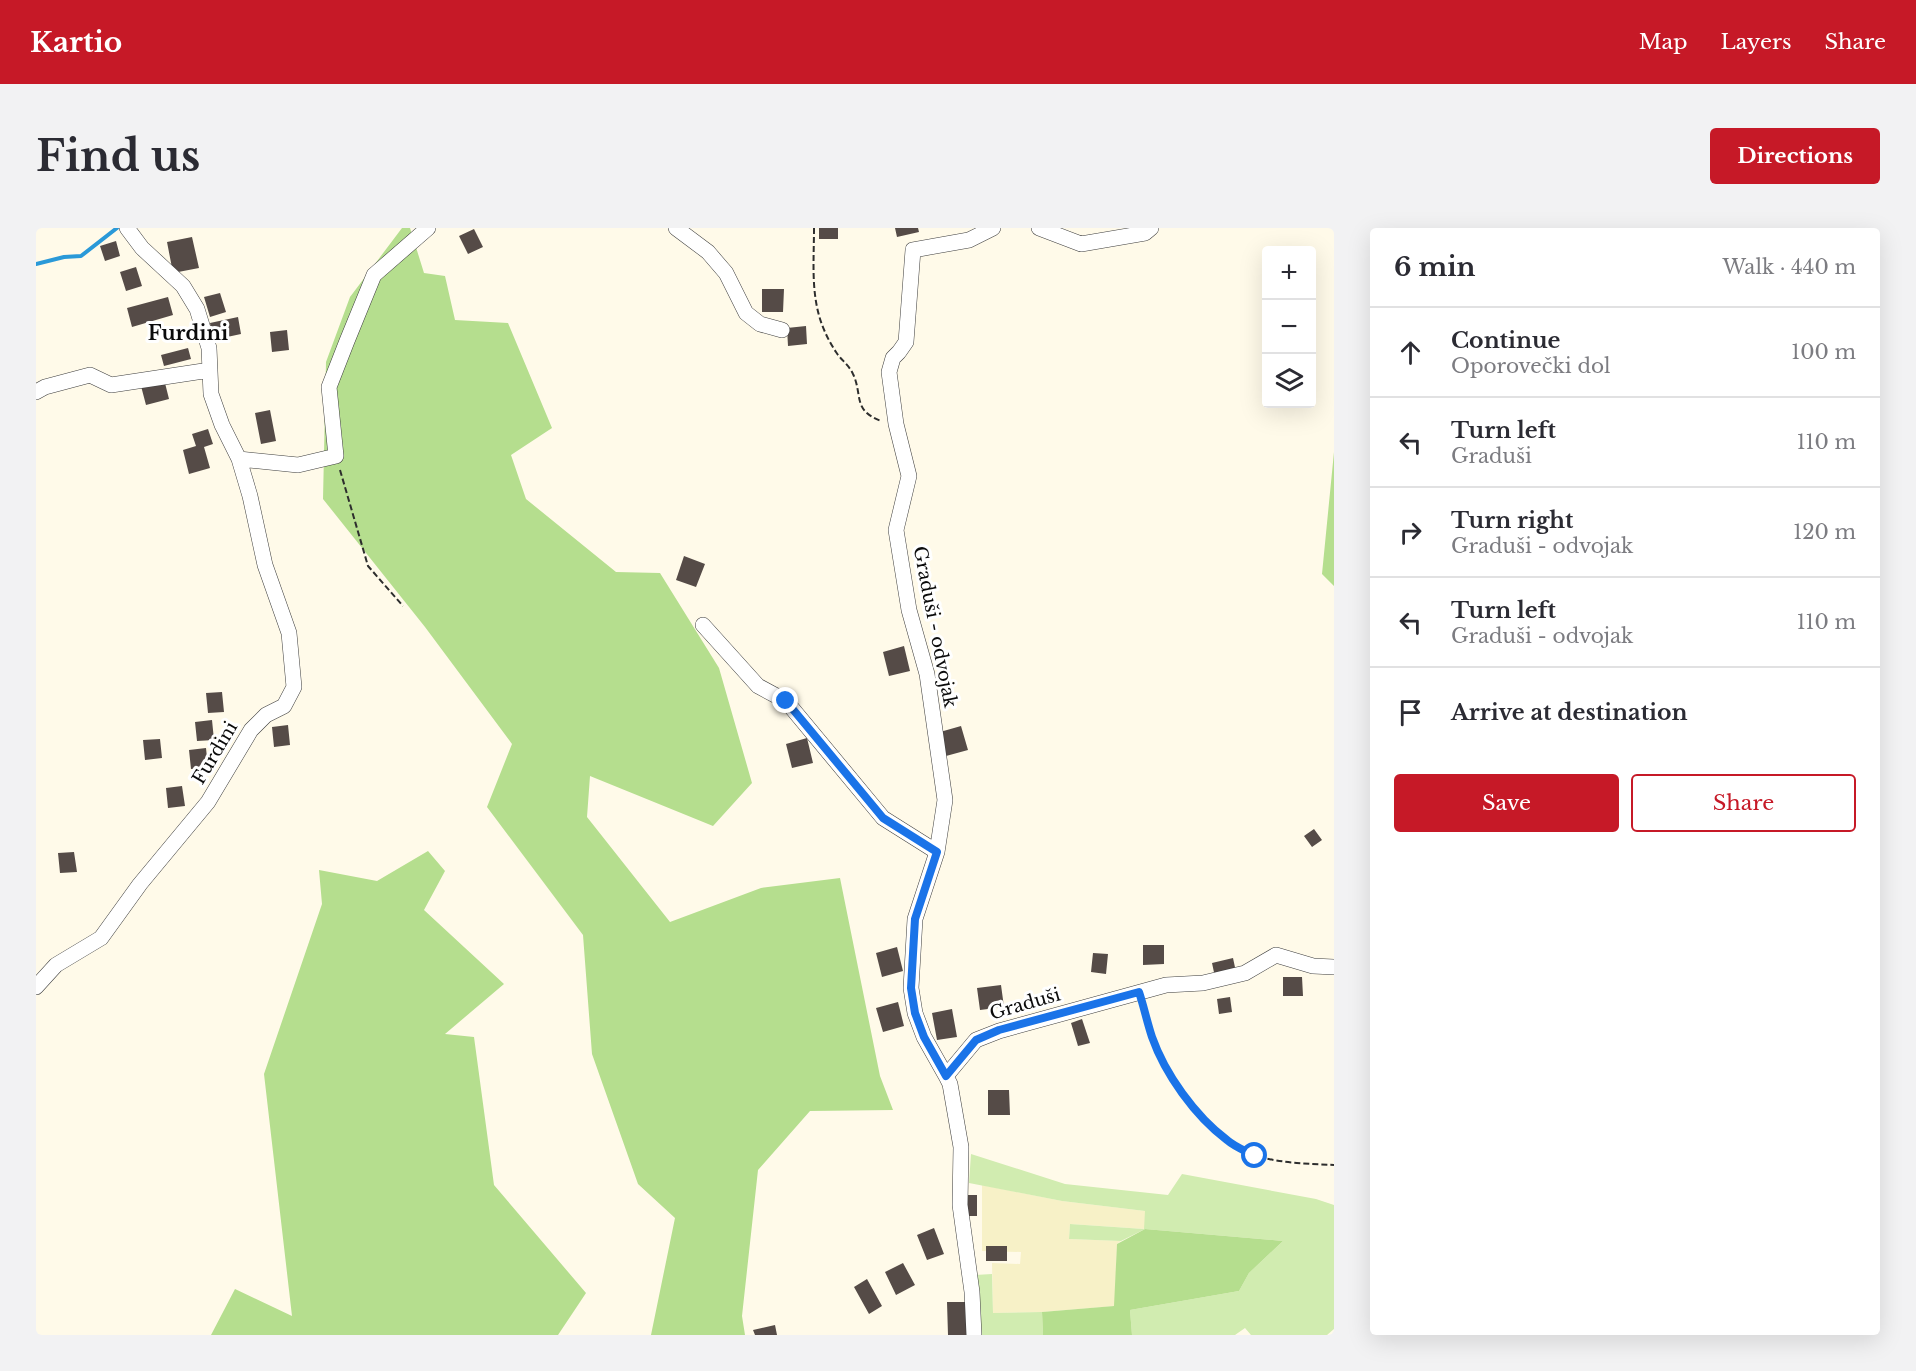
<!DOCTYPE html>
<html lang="en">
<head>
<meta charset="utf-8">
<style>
  body { margin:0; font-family:"Libre Baskerville",serif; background:#f2f2f3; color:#2b2b33 }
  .controls { position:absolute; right:18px; top:18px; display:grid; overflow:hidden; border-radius:6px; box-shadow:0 6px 24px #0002 }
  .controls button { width:54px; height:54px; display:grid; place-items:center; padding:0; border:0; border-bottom:2px solid #e1e1e2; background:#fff; color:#2b2b33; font:30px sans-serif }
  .stop { position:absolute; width:18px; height:18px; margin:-14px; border:4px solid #1a73e8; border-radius:50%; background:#fff }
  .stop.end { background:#1a73e8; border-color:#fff; box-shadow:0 2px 6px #0008 }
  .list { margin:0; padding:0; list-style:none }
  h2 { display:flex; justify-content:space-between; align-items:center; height:78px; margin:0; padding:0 24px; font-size:26px }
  h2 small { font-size:20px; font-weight:400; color:#7c7c81 }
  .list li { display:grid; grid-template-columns:39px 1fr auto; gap:18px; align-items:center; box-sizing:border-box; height:90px; padding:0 24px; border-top:2px solid #e1e1e2 }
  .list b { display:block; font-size:22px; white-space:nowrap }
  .list p { margin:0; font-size:20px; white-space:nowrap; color:#7c7c81 }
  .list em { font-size:20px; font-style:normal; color:#7c7c81 }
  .actions { display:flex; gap:12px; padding:18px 24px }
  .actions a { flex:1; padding:14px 0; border:2px solid #c61927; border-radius:6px; text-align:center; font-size:21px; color:#c61927 }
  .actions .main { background:#c61927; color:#fff }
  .icon { flex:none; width:33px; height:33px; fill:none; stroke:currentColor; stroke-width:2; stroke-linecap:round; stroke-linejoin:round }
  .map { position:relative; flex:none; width:1298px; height:1107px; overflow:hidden; border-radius:6px }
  header { display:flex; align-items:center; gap:36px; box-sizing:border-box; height:84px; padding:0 30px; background:#c61927; color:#fff }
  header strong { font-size:28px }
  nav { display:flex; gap:33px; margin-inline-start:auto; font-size:21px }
  .intro { display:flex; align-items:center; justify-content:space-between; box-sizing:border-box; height:144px; padding:0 36px }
  h1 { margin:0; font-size:42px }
  .button { padding:15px 27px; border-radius:6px; background:#c61927; color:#fff; font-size:21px; font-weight:700 }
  main { display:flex; gap:36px; padding:0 36px }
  aside { flex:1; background:#fff; border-radius:6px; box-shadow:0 6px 24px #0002 }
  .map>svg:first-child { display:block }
</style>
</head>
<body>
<header>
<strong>Kartio</strong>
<nav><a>Map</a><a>Layers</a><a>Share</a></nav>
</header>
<div class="intro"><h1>Find us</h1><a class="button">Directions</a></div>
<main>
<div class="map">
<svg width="1298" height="1107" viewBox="0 0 1298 1107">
  <rect width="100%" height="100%" fill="#fffae9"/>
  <!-- farmland -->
  <path fill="#f7f1c7" d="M946,957L1026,973L1109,983V1001L1034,996L1033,1011L1085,1013L1081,1016L1079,1078L1006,1084L957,1085L956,1035L984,1036L985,1024L946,1023Z"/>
  <!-- green -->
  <path fill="#d1ecb0" d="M935,926L1029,956L1132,967L1146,946L1280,971L1298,977V1101L1291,1107H1215L1209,1100L1199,1107H1096L1094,1082L1203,1063L1213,1045L1247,1013L1109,1001L1085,1013L1033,1011L1034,996L1108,1001L1109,983L1026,973L933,955Z
    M956,1046L957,1085L1006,1084L1007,1107H942L939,1047Z"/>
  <!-- forest -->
  <path fill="#b5de8e" d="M366,0H374L388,45L409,48L419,92L472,95L516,200L475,227L490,271L580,344L624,345L683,440L716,555L677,598L554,548L551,589L634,694L725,660L804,650L844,848L857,882L774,883L722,942L706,1088L709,1107H615L639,990L602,956L556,826L547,707L451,579L476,516L389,399L287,271L290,134L314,69Z
    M1298,224V358L1286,346Z
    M392,623L409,643L388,682L468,756L409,806L438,809L458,957L550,1065L522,1107H175L199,1061L256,1088L228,846L286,676L283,642L341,653Z
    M1109,1001L1247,1013L1213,1045L1203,1063L1094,1082L1096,1107H1007L1006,1084L1078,1078L1081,1016Z"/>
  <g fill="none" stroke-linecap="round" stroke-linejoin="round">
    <!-- stream -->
    <path stroke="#2a99d8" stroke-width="4" d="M0,36L28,29L45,28L81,0"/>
  </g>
  <!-- building -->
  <path fill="#554b47" d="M783,0H802V11H783Z
    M859,0H882L883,4L861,9Z
    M438,1L447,19L432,26L423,8Z
    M156,9L163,40L137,45L131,14Z
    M80,13L84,28L69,33L64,18Z
    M100,39L106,58L90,63L84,44Z
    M726,61H748L747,84H726Z
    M184,65L190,84L174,89L168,69Z
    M132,69L137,87L96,99L91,80Z
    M202,89L205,106L177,112L174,95Z
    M770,98L771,116L752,118L751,100Z
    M251,102L253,122L236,124L234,104Z
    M152,120L155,131L128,138L125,127Z
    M128,151L133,171L110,177L105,158Z
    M234,182L240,213L225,216L219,185Z
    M172,201L177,216L168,219L174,240L153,246L147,222L160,218L156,206Z
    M648,328L669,336L660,359L640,352Z
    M868,418L874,443L853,448L847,424Z
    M186,464L188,484L172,485L170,465Z
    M176,492L178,512L161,513L159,494Z
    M252,497L254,517L238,519L236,499Z
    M925,498L932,522L910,528L904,504Z
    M771,510L777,535L756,540L750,516Z
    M124,511L126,530L109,532L107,512Z
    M170,520L172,540L155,541L153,522Z
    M146,558L149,578L132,580L130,560Z
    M1278,601L1286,612L1276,619L1268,608Z
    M38,624L41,644L24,645L22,625Z
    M1107,717H1128V736L1107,737Z
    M861,719L867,743L846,749L840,725Z
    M1057,725L1072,726L1070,746L1055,744Z
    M1197,730L1200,744L1179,749L1176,735Z
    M1247,749H1266L1267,768H1247Z
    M965,757L968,779L944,782L941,760Z
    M1194,769L1196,784L1183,786L1181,771Z
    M862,774L868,798L847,804L840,780Z
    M916,781L921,809L901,812L896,785Z
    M1046,791L1054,815L1042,818L1035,795Z
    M952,862H973L974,887H952Z
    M930,967H941V988H931Z
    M898,1000L908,1026L891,1032L881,1007Z
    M950,1018H971V1033H950Z
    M867,1035L879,1057L860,1067L849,1044Z
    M831,1051L846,1078L833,1086L818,1059Z
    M911,1074H930L931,1107H912Z
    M739,1097L741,1107H719L717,1102Z"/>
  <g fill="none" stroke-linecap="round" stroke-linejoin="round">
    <!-- street casing -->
    <g stroke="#3e3e3e" stroke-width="16">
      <path id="street" d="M640,0L672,24L690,45L710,85L724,96L746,102
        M1003,0L1045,16L1109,5L1115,0
        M0,164L9,159L54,147L75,157L174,142
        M203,231L262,237L300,228L293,159L311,113L338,47L392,0
        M667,397L722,458L750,473L847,590L901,624
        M0,759L20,737L65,710L104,656L172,574L215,502L230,487L248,478L258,459L253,405L229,337L214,268L203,231L186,197L175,166L173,120L161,81L147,58L106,20L91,0
        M910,848L888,809L879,785L875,760L879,691L901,624L909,572L891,446L873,382L860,302L873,248L860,196L853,144L857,130L863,124L870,114L877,22L933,12L957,0
        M938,1107L936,1064L924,977L925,919L914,856L910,848L940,812L963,803L1130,757L1167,755L1209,745L1240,727L1277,738L1298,739"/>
    </g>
    <!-- path -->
    <path stroke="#2d2d2d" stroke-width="2" stroke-dasharray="6 3" stroke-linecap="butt" d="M778,0C778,36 774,71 789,104C792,111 796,118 800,124C805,132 813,137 817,146C827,167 816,182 845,193
      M304,242L332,338L367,378
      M1107,778C1110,789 1112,800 1116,810C1132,852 1174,915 1220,928C1244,935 1273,936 1298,937"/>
    <!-- street -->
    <use href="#street" stroke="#fff" stroke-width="15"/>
  </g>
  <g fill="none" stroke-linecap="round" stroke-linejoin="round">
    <!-- route -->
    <path stroke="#1a73e8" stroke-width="8" d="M750,473L847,590L901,624L879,691L875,760L879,785L888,809L910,848L940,812L963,802L1103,764C1108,779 1111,794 1116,809C1129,846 1159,888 1191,912C1199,919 1210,923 1219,928"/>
  </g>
  <g text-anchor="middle" stroke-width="6" stroke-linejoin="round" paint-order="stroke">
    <!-- street labels -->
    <g font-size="18" fill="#0b0b0b" stroke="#fff">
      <text transform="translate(899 399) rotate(79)" y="6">Graduši - odvojak</text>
      <text transform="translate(179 525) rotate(-59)" y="6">Furdini</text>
      <text transform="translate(989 776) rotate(-16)" y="6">Graduši</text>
    </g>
    <!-- neighbourhood labels -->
    <g font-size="20" font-weight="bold" fill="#0b0b0b" stroke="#fff">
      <text x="152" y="112">Furdini</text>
    </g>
  </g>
</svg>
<div class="controls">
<button>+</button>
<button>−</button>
<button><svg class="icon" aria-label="layers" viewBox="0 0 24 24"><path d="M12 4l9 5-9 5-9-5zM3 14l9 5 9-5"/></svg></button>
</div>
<div class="stop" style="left:1219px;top:928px"></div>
<div class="stop end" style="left:750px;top:473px"></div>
</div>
<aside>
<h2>6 min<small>Walk · 440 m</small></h2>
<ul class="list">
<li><svg class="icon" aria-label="ahead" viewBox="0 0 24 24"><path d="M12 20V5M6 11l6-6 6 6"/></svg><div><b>Continue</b><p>Oporovečki dol</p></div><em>100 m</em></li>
<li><svg class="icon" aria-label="left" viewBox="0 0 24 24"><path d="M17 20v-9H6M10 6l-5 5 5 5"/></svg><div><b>Turn left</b><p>Graduši</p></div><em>110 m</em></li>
<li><svg class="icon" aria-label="right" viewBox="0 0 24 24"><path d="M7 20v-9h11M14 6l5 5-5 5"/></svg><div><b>Turn right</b><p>Graduši - odvojak</p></div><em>120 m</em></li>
<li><svg class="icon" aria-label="left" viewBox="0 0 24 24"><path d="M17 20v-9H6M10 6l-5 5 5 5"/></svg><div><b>Turn left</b><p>Graduši - odvojak</p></div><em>110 m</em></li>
<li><svg class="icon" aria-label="arrive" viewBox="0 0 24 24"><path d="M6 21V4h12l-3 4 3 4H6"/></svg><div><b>Arrive at destination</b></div></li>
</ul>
<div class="actions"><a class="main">Save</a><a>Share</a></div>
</aside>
</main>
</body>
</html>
